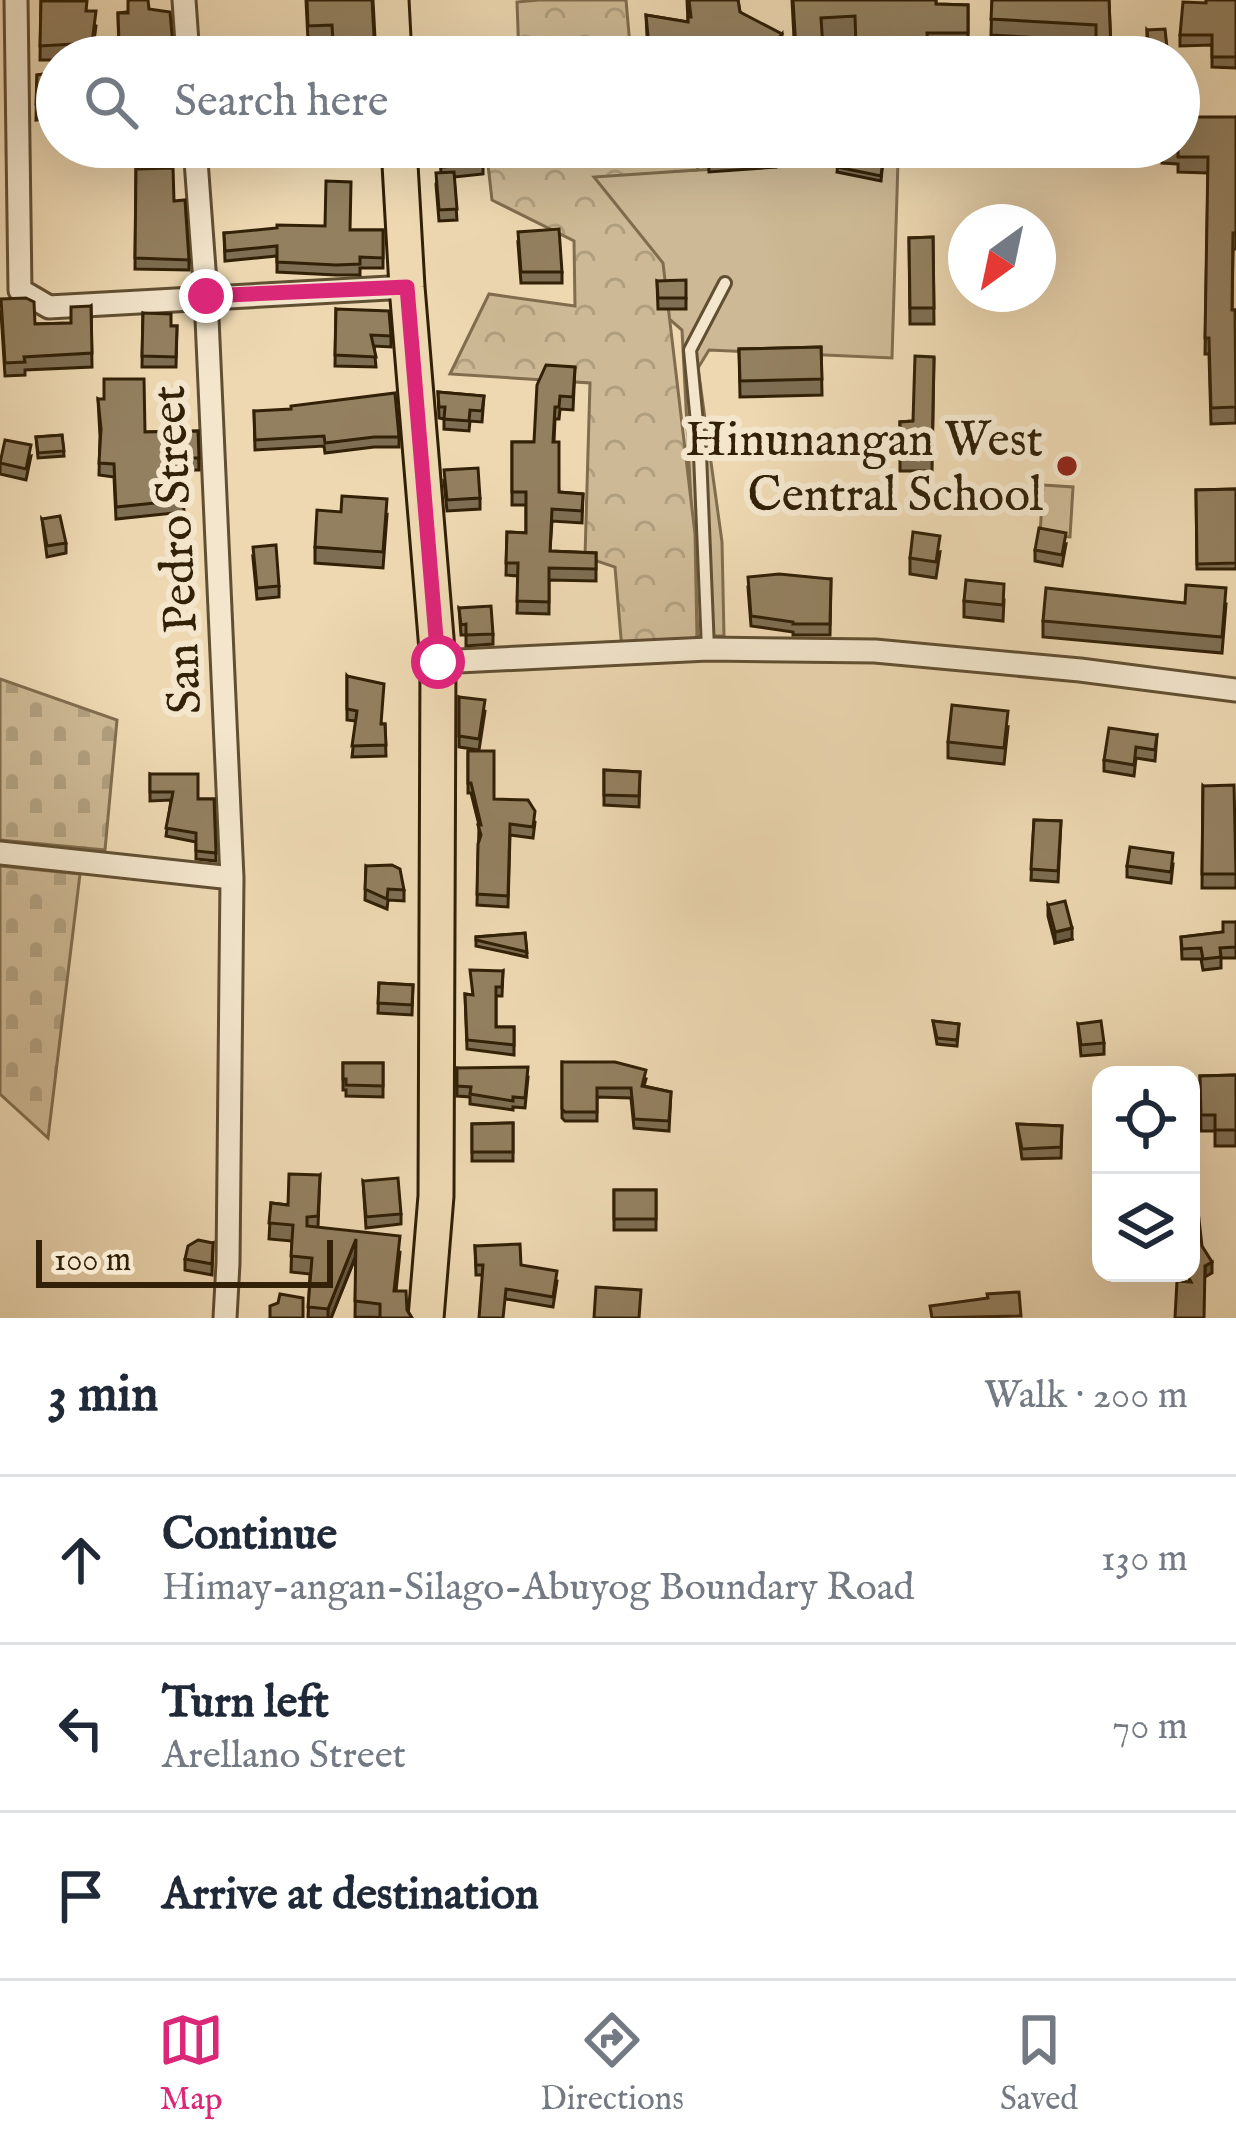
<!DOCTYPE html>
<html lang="en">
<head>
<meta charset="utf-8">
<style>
  body { margin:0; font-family:"IM FELL English",serif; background:#f2f2f3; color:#1f2937 }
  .controls { position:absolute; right:36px; bottom:36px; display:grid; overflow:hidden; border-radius:24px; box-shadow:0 12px 48px #0002 }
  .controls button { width:108px; height:108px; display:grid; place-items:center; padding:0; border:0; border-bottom:3px solid #e0e1e3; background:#fff; color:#1f2937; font:60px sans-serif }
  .compass { position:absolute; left:948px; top:204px; width:108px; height:108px; border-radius:50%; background:#fff; box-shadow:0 12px 48px #0002; rotate:213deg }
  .scale { position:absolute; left:36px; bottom:30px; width:297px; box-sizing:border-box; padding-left:12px; border:6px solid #322107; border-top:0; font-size:33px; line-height:42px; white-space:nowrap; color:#322107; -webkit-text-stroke:9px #f3e6cd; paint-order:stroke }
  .stop { position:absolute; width:36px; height:36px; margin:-27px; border:9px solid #db2777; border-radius:50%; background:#fff }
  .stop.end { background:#db2777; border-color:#fff; box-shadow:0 3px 12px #0008 }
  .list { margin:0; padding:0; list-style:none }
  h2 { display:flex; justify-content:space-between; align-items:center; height:156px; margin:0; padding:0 48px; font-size:51px }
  h2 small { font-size:39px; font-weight:400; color:#747a83 }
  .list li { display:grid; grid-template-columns:78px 1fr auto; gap:36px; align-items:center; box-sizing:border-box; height:168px; padding:0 48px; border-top:3px solid #e0e1e3 }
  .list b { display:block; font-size:45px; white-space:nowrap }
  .list p { margin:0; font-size:39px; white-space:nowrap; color:#747a83 }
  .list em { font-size:39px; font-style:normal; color:#747a83 }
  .icon { flex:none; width:66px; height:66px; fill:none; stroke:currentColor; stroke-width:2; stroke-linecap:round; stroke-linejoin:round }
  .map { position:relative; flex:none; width:1236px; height:1318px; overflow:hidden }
  .search { position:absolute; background:#fff; box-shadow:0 12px 48px #0002; left:36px; right:36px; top:36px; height:132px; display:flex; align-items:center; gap:30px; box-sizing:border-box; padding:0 42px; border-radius:66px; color:#747a83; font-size:45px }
  .sheet { height:660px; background:#fff }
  nav { display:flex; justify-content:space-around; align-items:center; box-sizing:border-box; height:168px; border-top:3px solid #e0e1e3; background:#fff; font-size:33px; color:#747a83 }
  nav a { display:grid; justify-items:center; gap:6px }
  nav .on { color:#db2777 }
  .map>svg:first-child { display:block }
</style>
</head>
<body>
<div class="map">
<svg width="1236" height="1318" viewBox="0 0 1236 1318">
  <defs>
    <pattern id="forest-crowns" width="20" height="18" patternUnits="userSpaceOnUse" patternTransform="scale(3)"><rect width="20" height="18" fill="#cdb995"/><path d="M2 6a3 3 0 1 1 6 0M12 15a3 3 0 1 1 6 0" fill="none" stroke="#b09f7f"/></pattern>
    <pattern id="cemetery-stones" width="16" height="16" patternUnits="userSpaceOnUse" patternTransform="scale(3)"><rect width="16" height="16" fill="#cdb995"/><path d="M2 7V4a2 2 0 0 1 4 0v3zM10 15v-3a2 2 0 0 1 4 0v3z" fill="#b09f7f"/></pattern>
  </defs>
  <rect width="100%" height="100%" fill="#edd8b2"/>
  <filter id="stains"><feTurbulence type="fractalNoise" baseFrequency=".00167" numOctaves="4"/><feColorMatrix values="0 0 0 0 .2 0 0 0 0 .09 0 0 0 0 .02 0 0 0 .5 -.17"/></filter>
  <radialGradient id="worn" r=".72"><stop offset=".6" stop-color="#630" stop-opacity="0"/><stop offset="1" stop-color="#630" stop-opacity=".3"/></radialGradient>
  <!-- green -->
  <path fill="#cdb995" stroke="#806d4e" stroke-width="3" d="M898,161L892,358L709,350L698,368L722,542L724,636H698L682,330L608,266L590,175Z
    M1043,485L1073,487L1070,537L1040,535Z"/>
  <!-- forest -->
  <path fill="url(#forest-crowns)" stroke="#806d4e" stroke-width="3" d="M539,0H626L631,57H519L517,2Z
    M486,147H706L697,170L594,177L663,263L695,534L697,639L622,650L615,567L585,557L590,383L450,374L489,294L575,306L574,241L492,200Z"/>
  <!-- cemetery -->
  <path fill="url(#cemetery-stones)" stroke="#806d4e" stroke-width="3" d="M0,679L117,720L105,850L0,840Z
    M0,866L80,874L48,1138L0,1094Z"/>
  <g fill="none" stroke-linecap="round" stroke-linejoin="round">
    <!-- lane casing -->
    <g stroke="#614f32" stroke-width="16">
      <path id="lane" d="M708,649L700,454L690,350L725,283"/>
    </g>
    <!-- street casing -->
    <g stroke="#614f32" stroke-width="27">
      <path id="street" d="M16,0L20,290L49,307L407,287
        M184,0L188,57
        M195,147L206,296L232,878L228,1263L225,1318
        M438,662L708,649L875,651L1080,670L1236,690
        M0,853L232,878"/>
    </g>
    <!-- primary casing -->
    <g stroke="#322107" stroke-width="39">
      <path id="primary" d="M391,0L394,57
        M399,147L407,287L438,662L436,1196L426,1318"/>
    </g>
    <!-- lane -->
    <use href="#lane" stroke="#f3e6cd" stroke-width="10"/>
    <!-- street -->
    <use href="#street" stroke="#f3e6cd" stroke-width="21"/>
    <!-- primary -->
    <use href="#primary" stroke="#edd8b2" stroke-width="33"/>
  </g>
  <!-- wall -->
  <path fill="#7e6e53" stroke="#322107" stroke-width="3" d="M306,0H372L375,57H333L332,40L308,41Z
    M687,0H738L740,12L782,46L773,57H648L646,15L688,22Z
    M792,0H936V4L968,5V48L999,57H856L855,40L822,42L823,57H795Z
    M992,0H1109L1111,50H1147V30L1168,57H1096V41L991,35Z
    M1236,0V68L1212,67V45L1180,46V35L1206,3Z
    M41,1L96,26L92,57H57V60H40Z
    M149,9L173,46L176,55L180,57H119L118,13Z
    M57,72V118L36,120L37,75Z
    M1236,117V249H1233L1232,310H1235L1236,423L1211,424L1209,354H1205L1208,173L1178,172V164L1162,163V149H1146V147H1179Z
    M345,147H364V150L346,152Z
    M439,147L483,163V174L454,177L457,220L439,221L436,184L441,173Z
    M708,147H776V167L709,172Z
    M839,156L883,160L881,181L837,172Z
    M136,169L174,201L189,260V270L135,269Z
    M350,230H383V268H360V275H336L277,272V256L225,261L224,233Z
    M933,237L934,324H910L909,238Z
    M518,243L562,272V283H521Z
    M657,281L686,298V309H658Z
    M91,306L92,367L25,370V375L5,376L1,312L35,324L71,323Z
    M336,309L391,336V347L374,346L376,367L335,366Z
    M143,313L171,326H177L176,367H142Z
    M821,347L822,395L740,397L739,349Z
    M934,357L932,471H900V422L913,421Z
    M575,367L573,410L560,409L559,419H555L554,442L559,492L583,494L582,523L552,521L550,551L596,553V581L549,580V614L517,613L518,576L506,575L507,532L526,533V505H512V442H534Z
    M438,392L484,396L482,422L470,421L469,431L444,429V419L439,418Z
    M98,399L145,432L198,431L199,470H182L184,512L116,519L114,477L99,475L100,436Z
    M254,411L399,437V447H374L325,453L324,446L255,450Z
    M62,435L64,456L38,458L36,437Z
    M31,456L26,480L0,474V463Z
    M444,481L480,498V509L447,511Z
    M1236,489V569H1197L1196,490Z
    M387,515L383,568L315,563V547Z
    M42,519L66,543V553L47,557Z
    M1066,544L1062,566L1035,561V550Z
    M940,552L936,578L910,574V558Z
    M253,558L279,586V597L257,599Z
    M831,579L830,635H793V632L751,626L748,587Z
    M1004,600L1003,621L964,617V601Z
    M1185,603L1226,604L1222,653L1043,637V621Z
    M459,608L493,634V644L466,646V635H461Z
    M347,676L382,724H385L386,756L352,757L356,721L347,720Z
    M459,697L485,711L479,750L459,747Z
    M1008,727L1004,764L948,758V742Z
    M1157,735L1155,761L1136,758L1134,776L1104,771V760Z
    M468,751L494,799L535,822L533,838L510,835L508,907L477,905L479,825L471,793H468Z
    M604,770L640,772L639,807L604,805Z
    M150,774L198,799H214L216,861L196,859V842L166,836L171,800L150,801Z
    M1203,786L1236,825V888H1202Z
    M1034,820L1061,821L1058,882L1031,880Z
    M1173,864L1171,883L1127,877V866Z
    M366,866L404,890V901L388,900L387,909L365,900Z
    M1048,905L1072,939L1055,943L1048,916Z
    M1236,922V958H1221V968L1203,970L1201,959H1182L1181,937L1223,932Z
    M525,933L527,957L476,946V937Z
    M503,971L502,996H496V1027H514V1055L467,1049L465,994L472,995Z
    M379,983L413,985L412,1015L378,1013Z
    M933,1021L959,1024L957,1046L937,1044Z
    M1078,1024L1104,1043V1054L1081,1056Z
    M562,1062L646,1079L644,1086L671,1092L669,1131L634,1128L631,1098L597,1097V1121H565L562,1118Z
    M343,1063H383V1097L346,1096V1090H343Z
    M457,1068L528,1077L525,1108L513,1107V1110L470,1104V1097L457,1096Z
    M1236,1075V1146H1215V1131H1201L1200,1076Z
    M513,1123V1161H472V1124Z
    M1017,1124L1062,1126L1061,1158L1022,1159Z
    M320,1175L318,1227L400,1252L396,1291L412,1318L355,1317L356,1256L331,1318H308L310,1274L291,1272L292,1241L269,1239L271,1203L288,1205Z
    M363,1181L401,1214V1224L366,1228Z
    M614,1190H656V1230H614Z
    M213,1243L212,1275L185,1270V1259Z
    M475,1246L557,1281L553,1307L506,1299L482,1275H476Z"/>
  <!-- shaded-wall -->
  <path fill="#675a43" stroke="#322107" stroke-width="3" d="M782,34V46L773,57H762Z
    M1072,928V939L1055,943V932Z
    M356,1239V1255L331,1318H328V1309Z
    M1212,1262V1273L1205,1277V1266Z"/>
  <!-- building -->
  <path fill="#938060" stroke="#322107" stroke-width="3" d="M128,0H148L149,9L170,12L173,46L176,55L180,57H149L147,43L119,44L118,13H128Z
    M307,0H372L375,54L334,57L332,25L308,26Z
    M689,0H738L740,12L782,34L762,57H712L682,48L649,47L646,15L688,22V17H691Z
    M793,0H936V4L968,5V33H927L928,45L856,47L855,16L821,18L823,48L796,49Z
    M992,0H1109L1111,50H1149L1147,30L1165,29L1168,57H1096V25L991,19Z
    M1206,0H1236V57H1212V35H1180L1183,2L1206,3Z
    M41,1H87L86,11H96L92,43L40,46Z
    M966,48L999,49V57H966Z
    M57,72V102L36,104L37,75Z
    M1179,117H1236V233H1233L1232,310H1235L1236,407L1211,408L1209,338H1205L1208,157H1178V148L1166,147H1179Z
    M440,147H481L483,163L442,167Z
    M708,147H776V156L709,161Z
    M839,156L883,160L881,176L837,167Z
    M173,168L174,201L185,200L189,260L135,258L136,169Z
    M454,172L457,209L439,210L436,173Z
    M326,181L351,182L350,230H383V258L360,257V264L336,265L277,262V246L225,251L224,233L277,228V225L325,226Z
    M559,229L562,272H521L518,232Z
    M933,237L934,308H910L909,238Z
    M686,280V298H658L657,281Z
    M26,298L34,302L35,324L71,323V307L91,306L92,353L24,357L25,362L5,363L1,299Z
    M336,309L389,311L391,336L371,335L376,357L335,355Z
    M143,313L171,314V326H177L176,357L142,356Z
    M821,347L822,379L740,381L739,349Z
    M915,356L934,357L932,455H900V422L913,421Z
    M546,365L575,367L573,397L560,396L559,407H555L553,442H559V492L583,494L582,511L552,509L550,551L596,553V569L549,568V602L517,601L518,563H506L507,532L526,533V492H512V442H534L537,385Z
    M104,379H144L145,432L198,431L199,458H181L184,500L116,507L114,464L99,463L101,429L98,399H104Z
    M438,392L484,396L482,411L470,410L469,421L444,419L445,407H439Z
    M395,393L399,437H374L325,443L324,436L255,440L254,411L291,409V406Z
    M62,435L64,451L38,453L36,437Z
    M5,440L31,445L26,469L0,463Z
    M478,468L480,498L447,500L444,470Z
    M1236,489V563L1197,564L1196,490Z
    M342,496L387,499L383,552L315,547L317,510L341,512Z
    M60,516L66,543L47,546L42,519Z
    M1039,528L1066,533L1062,555L1035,550Z
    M913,532L940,536L936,562L910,558Z
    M276,545L279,586L257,588L253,547Z
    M779,574L831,579L830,624H793V622L751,616L748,577Z
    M966,580L1004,584L1003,605L964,601Z
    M1186,585L1226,588L1222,637L1043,621L1046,588L1185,603Z
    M491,606L493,634L466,635V624L461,625L459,608Z
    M347,676L384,684L381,724H385L386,745L352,746L357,711L347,709Z
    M459,697L485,700L479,739L459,736Z
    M952,705L1008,711L1004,748L948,742Z
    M1109,728L1157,735L1155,750L1136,747L1134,765L1104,760Z
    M468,751H494V799L528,800L535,811L533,827L510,824L508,896L477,894L478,844L481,835L478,825H481L471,783H468Z
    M604,770L640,772L639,796L604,795Z
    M150,774H198V799H214L216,853L196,851V833L166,828L173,792H150Z
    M1234,785L1236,874H1202L1203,786Z
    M1034,820L1061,821L1058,871L1031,869Z
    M1130,847L1173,853L1171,872L1127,866Z
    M392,865L400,869L404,890L388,889L387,899L365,889L366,866Z
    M1065,901L1072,928L1055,932L1048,905Z
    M1223,922H1236V947L1220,948L1221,957L1203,959L1201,948L1182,949L1181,937L1223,932Z
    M525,933L527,952L476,940V937Z
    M470,970L503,971L502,987H496V1027H514V1045L467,1040L465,994L473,995Z
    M379,983L413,985L412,1005L378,1003Z
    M933,1021L959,1024L957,1040L937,1038Z
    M1101,1021L1104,1043L1081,1045L1078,1024Z
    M562,1062H615L646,1070L642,1086L671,1092L669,1121L634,1119L631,1088H597V1112H565L562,1109Z
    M343,1063H383V1086L346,1085V1079H343Z
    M528,1067L525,1098L513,1097V1101L470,1094L471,1087L457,1086V1068Z
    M1236,1075V1130H1215V1115H1201L1200,1076Z
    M513,1123V1152H472V1124Z
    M1017,1124L1062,1126L1061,1147L1022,1149Z
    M289,1174L320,1175L318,1216L307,1217V1226L400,1236L394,1291H406L407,1310L412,1318H380V1304L355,1301L356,1239L328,1309L308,1307L312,1258L291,1256L293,1225L269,1223L271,1203L288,1205Z
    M398,1178L401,1214L366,1217L363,1181Z
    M614,1190H656V1219H614Z
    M1198,1211L1202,1246L1212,1262L1205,1266L1204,1318H1175L1177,1281L1191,1282L1186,1273H1191V1212Z
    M198,1240L213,1243L212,1264L185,1259L188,1246Z
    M520,1244L521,1265L557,1271L553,1297L506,1289L503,1318H479L483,1265H476L475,1246Z
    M596,1287L641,1290L639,1318H594Z
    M1019,1292L1021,1316L932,1318L930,1306L988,1298L987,1294Z
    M280,1294L303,1298V1318H270V1306L278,1303Z"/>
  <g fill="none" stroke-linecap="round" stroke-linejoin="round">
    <!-- route -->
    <path stroke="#db2777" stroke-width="15" d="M206,296L407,287L438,662"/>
  </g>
  <!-- markers -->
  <circle fill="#8f2418" stroke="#f3e6cd" stroke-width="4.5" cx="1067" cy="466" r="12"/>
  <g text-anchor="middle" stroke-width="12" stroke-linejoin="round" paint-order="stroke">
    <!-- poi labels -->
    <g font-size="48" fill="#322107" stroke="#f3e6cd" text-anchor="end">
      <text x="1043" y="455">Hinunangan West<tspan x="1043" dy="55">Central School</tspan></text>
    </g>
    <!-- street labels -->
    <g font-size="48" fill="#322107" stroke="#f3e6cd">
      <text transform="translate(175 550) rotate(-93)" y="17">San Pedro Street</text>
    </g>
  </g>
  <rect width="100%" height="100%" filter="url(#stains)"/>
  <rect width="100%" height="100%" fill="url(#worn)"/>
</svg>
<div class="controls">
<button><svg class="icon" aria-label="locate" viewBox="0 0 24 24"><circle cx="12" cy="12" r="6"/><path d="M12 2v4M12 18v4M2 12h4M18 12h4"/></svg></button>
<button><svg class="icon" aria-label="layers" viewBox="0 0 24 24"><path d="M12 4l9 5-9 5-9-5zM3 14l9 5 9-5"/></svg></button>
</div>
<svg class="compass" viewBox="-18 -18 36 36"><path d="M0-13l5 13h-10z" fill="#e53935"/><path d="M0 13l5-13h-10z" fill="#747a83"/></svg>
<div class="scale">100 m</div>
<div class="stop" style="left:438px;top:662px"></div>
<div class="stop end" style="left:206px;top:296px"></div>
<div class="search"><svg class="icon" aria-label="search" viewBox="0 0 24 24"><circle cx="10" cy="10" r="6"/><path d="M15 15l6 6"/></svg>Search here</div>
</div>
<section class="sheet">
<h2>3 min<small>Walk · 200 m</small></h2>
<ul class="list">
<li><svg class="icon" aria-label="ahead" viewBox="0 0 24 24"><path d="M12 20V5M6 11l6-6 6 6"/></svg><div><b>Continue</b><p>Himay-angan-Silago-Abuyog Boundary Road</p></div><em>130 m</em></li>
<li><svg class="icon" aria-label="left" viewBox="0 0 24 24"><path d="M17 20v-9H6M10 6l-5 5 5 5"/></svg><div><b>Turn left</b><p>Arellano Street</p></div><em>70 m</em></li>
<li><svg class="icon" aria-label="arrive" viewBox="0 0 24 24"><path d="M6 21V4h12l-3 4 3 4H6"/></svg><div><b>Arrive at destination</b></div></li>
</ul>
</section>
<nav>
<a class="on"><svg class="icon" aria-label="map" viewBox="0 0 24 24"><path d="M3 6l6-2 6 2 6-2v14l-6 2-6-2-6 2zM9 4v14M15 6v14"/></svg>Map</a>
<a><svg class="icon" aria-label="directions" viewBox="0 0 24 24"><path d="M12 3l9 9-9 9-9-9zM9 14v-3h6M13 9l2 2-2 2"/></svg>Directions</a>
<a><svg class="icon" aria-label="saved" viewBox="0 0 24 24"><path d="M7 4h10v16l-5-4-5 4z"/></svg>Saved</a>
</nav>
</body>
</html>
